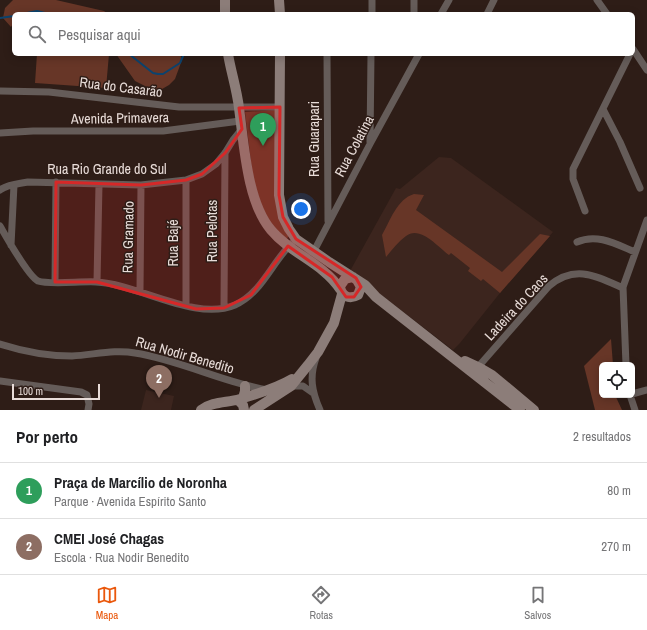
<!DOCTYPE html>
<html lang="pt">
<head>
<meta charset="utf-8">
<style>
  body { margin:0; font-family:"Archivo Narrow",sans-serif; background:#f6f6f6; color:#202124 }
  .controls { position:absolute; right:12px; bottom:12px; display:grid; overflow:hidden; border-radius:6px; box-shadow:0 2px 10px #0003 }
  .controls button { width:36px; height:36px; display:grid; place-items:center; padding:0; border:0; border-bottom:1px solid #e0e0e0; background:#fff; color:#202124; font:20px sans-serif }
  .scale { position:absolute; left:12px; bottom:10px; width:88px; box-sizing:border-box; padding-left:4px; border:2px solid #e8dcd8; border-top:0; font-size:11px; line-height:14px; white-space:nowrap; color:#e8dcd8; -webkit-text-stroke:3px #2e1d17; paint-order:stroke }
  .you { position:absolute; left:301px; top:209px; width:14px; height:14px; margin:-10px; border:3px solid #fff; border-radius:50%; background:#1a73e8; box-shadow:0 0 0 6px #1a73e833 }
  .badge { display:grid; place-items:center; width:26px; height:26px; border-radius:50%; background:#ea580c; color:#fff; font-size:13px; font-weight:700 }
  .pin { position:absolute; translate:-50% -33px; filter:drop-shadow(0 1px 2px #0008) }
  .pin::after { content:''; position:absolute; top:21px; width:14px; height:12px; background:inherit; clip-path:polygon(0 0,100% 0,50% 100%) }
  .list { margin:0; padding:0; list-style:none }
  h2 { display:flex; justify-content:space-between; align-items:center; height:52px; margin:0; padding:0 16px; font-size:17px }
  h2 small { font-size:13px; font-weight:400; color:#757577 }
  .list li { display:grid; grid-template-columns:26px 1fr auto; gap:12px; align-items:center; box-sizing:border-box; height:56px; padding:0 16px; border-top:1px solid #e0e0e0 }
  .list b { display:block; font-size:15px; white-space:nowrap }
  .list p { margin:0; font-size:13px; white-space:nowrap; color:#757577 }
  .list em { font-size:13px; font-style:normal; color:#757577 }
  .icon { flex:none; width:22px; height:22px; fill:none; stroke:currentColor; stroke-width:2; stroke-linecap:round; stroke-linejoin:round }
  .map { position:relative; flex:none; width:647px; height:410px; overflow:hidden }
  .search { position:absolute; background:#fff; box-shadow:0 2px 10px #0003; left:12px; right:12px; top:12px; height:44px; display:flex; align-items:center; gap:10px; box-sizing:border-box; padding:0 14px; border-radius:6px; color:#757577; font-size:15px }
  .sheet { height:164px; background:#fff }
  nav { display:flex; justify-content:space-around; align-items:center; box-sizing:border-box; height:56px; border-top:1px solid #e0e0e0; background:#fff; font-size:11px; color:#757577 }
  nav a { display:grid; justify-items:center; gap:2px }
  nav .on { color:#ea580c }
  .map>svg:first-child { display:block }
</style>
</head>
<body>
<div class="map">
<svg width="647" height="410" viewBox="0 0 647 410">
  <rect width="100%" height="100%" fill="#2e1d17"/>
  <!-- built -->
  <path fill="#3c251e" d="M439,157L451,158L553,232L500,293L460,343L453,350L350,271L396,188L400,189Z
    M146,390L174,396L171,410H141Z"/>
  <!-- green -->
  <path fill="#673627" d="M13,0H56L104,11L108,14H14V22L11,27L3,18L5,8Z
    M37,54H109L106,88L35,83Z
    M116,54H180L182,60L175,79L169,85L157,92L135,81Z
    M278,110L275,188L289,234L286,242L266,219L253,179L245,112Z
    M414,194L424,195L416,210L502,272L540,234L550,236L500,293L483,279L481,281L468,271L470,268L451,253L449,255C438,247 420,225 406,236C398,242 392,250 386,257L382,235C390,221 397,199 414,194Z
    M611,339L613,365H602V395H615L622,410H595L584,366Z"/>
  <g fill="none" stroke-linecap="round" stroke-linejoin="round">
    <!-- stream -->
    <path stroke="#0c436e" stroke-width="2" d="M22,14L37,11L49,14
      M0,18L14,16
      M129,54L153,73L158,74H163L180,63L184,54"/>
    <!-- street -->
    <path stroke="#655c59" stroke-width="7" d="M372,0V14
      M597,0L607,14
      M414,14V0
      M441,14L449,0
      M487,14L494,0
      M633,49L647,70
      M327,54L328,221
      M0,91L49,92L179,107H280
      M603,109L620,142L640,188
      M0,133L33,131H163L240,121
      M370,142L371,54
      M0,190C8,184 19,184 28,182L141,185L186,180L202,174L216,164L225,153L233,140L242,129
      M585,211L573,179V169L630,54
      M0,226C7,238 28,276 38,281C49,285 82,281 96,282C139,284 195,322 235,305C262,293 272,262 292,243
      M577,242C597,233 616,244 635,252
      M11,245L14,185
      M314,251L370,144L419,54
      M55,282L56,182
      M97,282L99,184
      M140,291L141,185
      M186,306V180
      M224,308L225,153
      M0,344C22,351 48,356 72,356C93,355 115,349 135,353C180,360 222,382 267,390
      M316,358C309,377 312,392 320,410
      M626,365L623,287L647,220
      M478,367L549,286C575,264 596,276 623,288
      M0,381L81,392L87,395L89,404L88,410
      M291,386H303L313,393
      M632,394L647,390
      M630,395L635,410"/>
    <!-- secondary -->
    <path stroke="#8c7d79" stroke-width="10" d="M279,0L280,14
      M225,14V0
      M228,54C231,72 237,90 239,108C244,144 247,202 271,230C291,254 323,263 340,289
      M280,54L279,195L283,217L289,229L296,239L329,262L365,285L376,297L520,410
      M353,277L345,279L340,286C341,296 349,300 358,295L361,287L357,280
      M465,361L480,368L492,375L534,410
      M243,398L245,391V386
      M238,400L243,405L244,410
      M201,410C213,401 226,403 240,399C257,394 277,388 292,379
      M254,410L291,386L308,365L318,352L334,323L342,294"/>
  </g>
  <!-- marked area -->
  <path fill="#d62828" fill-opacity="0.2" stroke="#d62828" stroke-width="3" stroke-linejoin="round" d="M280,107L279,195L283,217L296,239L356,278L361,287L354,297H346L332,277L288,246L251,295L224,308L196,309L97,282H55L56,182L141,185L186,180L202,174L225,153L242,129L239,108Z"/>
  <g text-anchor="middle" stroke-width="3" stroke-linejoin="round" paint-order="stroke">
    <!-- street labels -->
    <g font-size="14" fill="#e8dcd8" stroke="#2e1d17">
      <text transform="translate(121 87) rotate(7)" y="5">Rua do Casarão</text>
      <text transform="translate(120 118) rotate(-1)" y="5">Avenida Primavera</text>
      <text transform="translate(314 139) rotate(-90)" y="5">Rua Guarapari</text>
      <text transform="translate(354 146) rotate(-62)" y="5">Rua Colatina</text>
      <text x="107" y="174">Rua Rio Grande do Sul</text>
      <text transform="translate(212 231) rotate(-90)" y="5">Rua Pelotas</text>
      <text transform="translate(128 237) rotate(-89)" y="5">Rua Gramado</text>
      <text transform="translate(173 243) rotate(-90)" y="5">Rua Bajé</text>
      <text transform="translate(516 307) rotate(-47)" y="5">Ladeira do Caos</text>
      <text transform="translate(185 355) rotate(16)" y="5">Rua Nodir Benedito</text>
    </g>
  </g>
</svg>
<div class="controls">
<button><svg class="icon" aria-label="locate" viewBox="0 0 24 24"><circle cx="12" cy="12" r="6"/><path d="M12 2v4M12 18v4M2 12h4M18 12h4"/></svg></button>
</div>
<div class="scale">100 m</div>
<div class="you"></div>
<div class="pin badge" style="left:263px;top:146px;background:#2e9e5b">1</div>
<div class="pin badge" style="left:159px;top:398px;background:#8d6e63">2</div>
<div class="search"><svg class="icon" aria-label="search" viewBox="0 0 24 24"><circle cx="10" cy="10" r="6"/><path d="M15 15l6 6"/></svg>Pesquisar aqui</div>
</div>
<section class="sheet">
<h2>Por perto<small>2 resultados</small></h2>
<ul class="list">
<li><span class="badge" style="background:#2e9e5b">1</span><div><b>Praça de Marcílio de Noronha</b><p>Parque · Avenida Espírito Santo</p></div><em>80 m</em></li>
<li><span class="badge" style="background:#8d6e63">2</span><div><b>CMEI José Chagas</b><p>Escola · Rua Nodir Benedito</p></div><em>270 m</em></li>
</ul>
</section>
<nav>
<a class="on"><svg class="icon" aria-label="map" viewBox="0 0 24 24"><path d="M3 6l6-2 6 2 6-2v14l-6 2-6-2-6 2zM9 4v14M15 6v14"/></svg>Mapa</a>
<a><svg class="icon" aria-label="directions" viewBox="0 0 24 24"><path d="M12 3l9 9-9 9-9-9zM9 14v-3h6M13 9l2 2-2 2"/></svg>Rotas</a>
<a><svg class="icon" aria-label="saved" viewBox="0 0 24 24"><path d="M7 4h10v16l-5-4-5 4z"/></svg>Salvos</a>
</nav>
</body>
</html>
